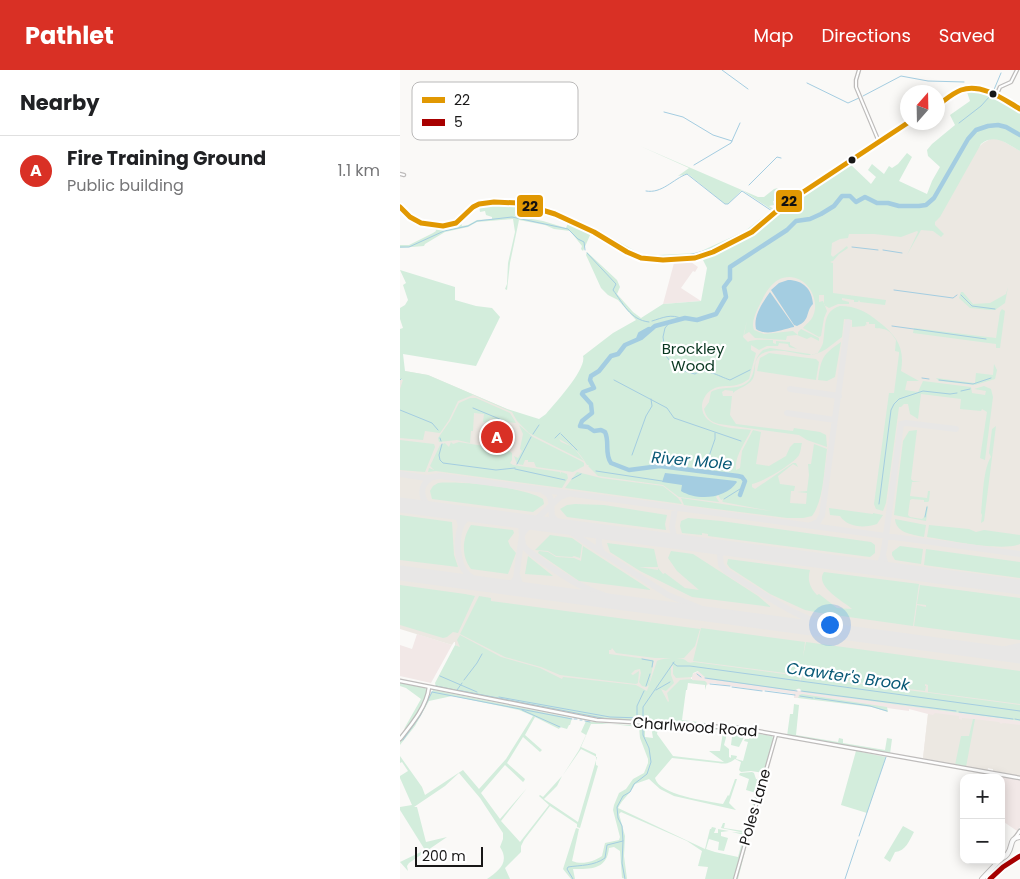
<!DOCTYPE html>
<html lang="en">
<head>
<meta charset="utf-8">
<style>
  body { margin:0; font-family:Poppins,sans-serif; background:#f6f6f6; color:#202124 }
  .controls { position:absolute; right:15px; bottom:15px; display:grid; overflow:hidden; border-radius:10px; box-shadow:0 2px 12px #0003 }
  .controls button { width:45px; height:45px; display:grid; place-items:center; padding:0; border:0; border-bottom:1px solid #e0e0e0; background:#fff; color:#202124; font:25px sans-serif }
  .compass { position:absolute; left:500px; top:15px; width:45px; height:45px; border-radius:50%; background:#fff; box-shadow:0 2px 12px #0003; rotate:20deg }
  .scale { position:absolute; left:15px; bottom:12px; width:68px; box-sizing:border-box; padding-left:5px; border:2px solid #181717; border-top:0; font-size:14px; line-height:18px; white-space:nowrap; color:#181717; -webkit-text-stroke:4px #fff; paint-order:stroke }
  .you { position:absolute; left:429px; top:554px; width:18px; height:18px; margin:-12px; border:4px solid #fff; border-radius:50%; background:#1a73e8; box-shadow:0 0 0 8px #1a73e833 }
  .badge { display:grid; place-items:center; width:32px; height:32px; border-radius:50%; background:#d93025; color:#fff; font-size:16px; font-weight:700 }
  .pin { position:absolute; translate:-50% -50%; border:2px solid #fff; box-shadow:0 1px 5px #0006 }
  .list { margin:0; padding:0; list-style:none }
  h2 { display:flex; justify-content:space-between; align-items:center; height:65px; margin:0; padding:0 20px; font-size:21px }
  h2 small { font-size:16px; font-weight:400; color:#757577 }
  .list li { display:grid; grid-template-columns:32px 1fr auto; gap:15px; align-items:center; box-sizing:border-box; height:70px; padding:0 20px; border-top:1px solid #e0e0e0 }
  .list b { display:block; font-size:19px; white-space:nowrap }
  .list p { margin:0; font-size:16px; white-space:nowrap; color:#757577 }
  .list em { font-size:16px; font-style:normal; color:#757577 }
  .map { position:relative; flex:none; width:620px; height:809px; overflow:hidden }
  header { display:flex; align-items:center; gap:30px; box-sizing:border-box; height:70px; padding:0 25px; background:#d93025; color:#fff }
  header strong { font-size:24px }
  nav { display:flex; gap:28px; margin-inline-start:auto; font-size:18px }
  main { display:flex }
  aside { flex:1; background:#fff }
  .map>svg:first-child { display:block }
</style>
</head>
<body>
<header>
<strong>Pathlet</strong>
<nav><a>Map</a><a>Directions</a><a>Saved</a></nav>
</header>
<main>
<aside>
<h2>Nearby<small></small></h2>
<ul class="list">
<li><span class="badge">A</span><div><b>Fire Training Ground</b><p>Public building</p></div><em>1.1 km</em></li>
</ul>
</aside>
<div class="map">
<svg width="620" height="809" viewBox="0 0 620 809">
  <rect width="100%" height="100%" fill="#faf9f7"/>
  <!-- commercial -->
  <path fill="#f2e8e7" d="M291,192L298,197L295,202L293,201L281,218L301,231L263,234L274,193Z
    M17,564L52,575L31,613L0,606V575L12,579Z
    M299,601L306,608L620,651V757L617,761L601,750L602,703L593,701V699L588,698L587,701L523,688L528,644L509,639V641L399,626L398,628H394V624L364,620L363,621L311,613L307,615L292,610V604Z"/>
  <!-- built -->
  <path fill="#ece8e2" d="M592,68L601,70L620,81V649L304,606L302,602L298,600L292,604L291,609L283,614L278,652L130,612L55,575V572H54L52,575L0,559V310L3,309L5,301L28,305L142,354L313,268L434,156L495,155L583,73Z
    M535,643L559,646V649L562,650V648L573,649L599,652L601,654L603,653L620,655V706L593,701V699L588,698L587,701L523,688L528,644L533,645Z"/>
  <!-- green -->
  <path fill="#d3eddc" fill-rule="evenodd" d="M567,20L581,21L620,41V81C607,74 595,63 581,74L540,147L535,152V155L544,164L541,167L533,161L521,160L507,185L518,162L517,161L501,167L474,164H449L448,168L440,169L432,173L431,185L433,187L447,176L448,178L439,184L433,191L430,192L433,193V223L486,230L485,235L460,232L459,230L458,232H454V230L442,228V230L449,232V234H438L429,238L424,235V225H419V232L423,231L427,241L424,248L421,266L419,267L403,258C406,254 411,251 413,246C422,226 401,198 378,210C368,216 363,228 358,238C355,245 351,253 354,260L364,264L393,261L398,265V262L401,259L419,268V271L411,267L407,269L397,265L387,266L386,270L355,268L349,262L344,265L347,251L343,267L348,272C353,269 365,270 373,270V273L376,274V271L390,272V275L397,279L389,277L388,274L379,273L378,276H367L359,280L351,275V280L356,283L349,309C335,320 324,313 313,319C307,322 303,328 302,335C301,359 334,358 351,360C346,372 334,386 336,400L340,398L342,381L353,360L361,362L356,394L369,396L386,386L390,377L394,373H402C401,376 401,381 399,385C395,393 361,413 352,414V417L355,419L393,393H396L398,397L393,394L378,406L380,414L395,416L394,421H391L390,433L406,434L407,423L397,422L407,421L409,405L408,394H411L414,374L427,379C424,398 424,430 412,446L403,448H387L284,435L281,428L371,441L323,432L322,431L324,429L321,430L318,425L316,427L319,432L279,427L263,415L198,406L188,396L189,395H187C179,381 172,376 159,369L161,372L173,377L184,391L129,363L117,351L112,342L73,325L58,331L49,350L40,363L25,361L23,370L0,368V319L3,310L0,309V259L3,258L0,249V238L5,235L8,230L3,215L6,213L0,200L55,217V230L76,236L92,238L100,247L76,296L3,284L5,301L28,305L107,339L139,349L146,344C155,333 187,299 183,286L213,263L236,250L218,230L208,225L201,218L186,185L187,182L217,210L220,217L217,224L233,242L241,248L263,234L301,231L307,198L303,190L349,167L427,109L450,94L471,114L476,107L468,100L472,94L484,104L489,96L492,98L498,94L507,83L512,87L499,111L527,124L532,111L540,97L528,86L527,80L532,74L555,55L550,45L570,31L567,22L557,25V23Z
    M240,76L358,127H364L374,119L378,118L374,122L378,123L380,128L376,133L374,131H373L374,135L369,136L376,140L351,161L316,180L297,187L254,189L238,186L200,165L153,143L154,141L208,166L241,184L258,185L297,183L345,161L372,140L342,120L328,134H325L288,104L278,106L289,98Z
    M87,134L114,135L118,136L115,146L143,151L166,158L168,153L191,163L183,181L181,179L182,176L170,161L154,159L145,155L119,150L110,193L107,220L105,219L107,214L108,193L115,162L113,149L77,152L68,157L45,162L25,174L24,176L0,178V175H9L33,163L36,161L35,157C45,158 54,156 60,150L62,156L68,155L77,150L92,149V147L86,145L85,141L80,142L79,136Z
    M608,217L605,233L595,240H590L570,238L559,228L561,222H563L573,234L590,233L606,224Z
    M440,236C456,236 467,242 479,252C497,266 505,278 501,301L519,311H507L505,320L518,322L523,311L571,317L572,323L585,325L586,321L574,319L584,316L591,319L593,327L585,390L580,388L587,342L582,339L581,341L560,339L561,329L521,324L518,349L510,344L508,334H504L501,337H499L486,433L483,441L476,439L474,434L489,323H494L499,284V282L495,281L496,270C489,260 488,259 475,258V254H469V252H466L467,256L466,254L465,256L452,257V250L444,249L442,267C431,275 421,286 407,285C393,283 363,273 356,291C354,297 356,305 352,310C348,316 338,318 333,323V321L325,320L322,322L323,326H332L330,345L336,354L393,361L394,358L420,362L426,365L427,377L407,370L399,365L319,354C310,352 306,347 304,339L309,332L311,322C322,315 337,321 348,312C357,304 351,290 363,280L370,278L410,284L411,285L418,283C419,280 422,277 423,273C426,258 422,241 440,236Z
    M602,239L605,241L600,278H596V274L513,263L514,258L596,268L600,242Z
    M441,272L435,307L427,311L418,310C421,288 423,284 441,272Z
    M369,283L416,289L419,292L416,310L357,301L360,288Z
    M594,294L597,300L595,309L575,315L539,311L536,308L575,313L576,303L593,305Z
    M70,328H76L110,343L116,353L93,350V349L90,348L89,353L83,352L84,344L74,343L73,361H71L70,373L57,370L39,372L38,368L50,351L59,333Z
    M119,355L133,367L181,391L184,393V396L173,402L136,397L134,392H128V390H125L123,395L117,394L114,386L118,388L122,381L120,379L123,364Z
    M596,356L584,451L581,453L582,445L581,443C583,427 583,399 591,387L589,383L592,359Z
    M517,360L511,409L513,411L521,412H512L510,426L527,428L528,421H530L529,431L528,432H524V430L512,429L510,430L508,445L510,447L522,449L524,447L527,435L528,438L526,451L494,445L503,371L509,361Z
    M0,370L34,374L35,377L25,402L0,400Z
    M51,372L53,374L59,372L108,380L112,383V390L110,393L113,395L160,402V404L161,402L167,404L168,408L162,418L36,401L28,402L29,398L34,400L30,396L40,375L45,373L49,377Z
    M177,402L201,408L263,416L278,428L282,434L165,418Z
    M38,413C60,411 125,417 143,429L144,434L133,442L32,429L30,421L33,416Z
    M175,434L204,435L267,445L265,454L266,460L167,447L160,439L167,435Z
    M429,438L473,444V443L483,445L477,454C465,458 448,458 440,446L430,445Z
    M0,445L52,452L54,485L58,497L0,490Z
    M288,448L321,451L471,472L475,475V483L470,487L308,466V464L302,463V465L282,463L280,456L281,451Z
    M495,449L526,455L524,467C511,464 496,463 495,449Z
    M71,455L113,460L114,463L108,471L110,476L116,483L108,504L71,499C61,486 62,468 71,455Z
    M529,455L569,459L576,462L584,460L620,465V474C601,482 549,470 527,467Z
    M150,465L172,468L182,475L180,488L174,486L172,487L156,486L148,481L135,480Z
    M207,473L254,479L258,497H239L258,500V498L263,504L265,503L285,518L299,520L277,501L268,488L271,481L293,484L358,526L371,537L292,527L240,501L210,482Z
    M183,476L251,520L179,511L138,483L139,481L148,482L156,487L174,488L181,491Z
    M500,476L523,479L521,494L495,490L492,485V482Z
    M526,479L620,492V508L524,495Z
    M128,486L153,506L125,504Z
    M328,489L410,500C407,510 410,518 417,525L419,524L437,538L452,539C443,531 414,516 424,502L519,514L513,556L420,543L405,540L370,524L330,498L327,494Z
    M0,515L65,524L75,526L58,563L53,562L47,567L43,568L0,555Z
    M520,515L620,528V570L514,556L517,535L526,537V535L517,534Z
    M79,526L91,528V531L300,559L295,576L284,588H255L216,583L212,578L211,580H209V584L254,590L249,615L246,617L242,616L239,612L241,603L240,599L235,600L231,604L233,605L239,601L238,613L236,614L160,605L141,597L105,587L60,564Z
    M301,558L405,572L403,587L406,572L620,601V634L528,622V615L525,614V616H526L525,621L402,605V602L399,603L400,605L293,591Z
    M60,565L101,587L140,598L162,609L163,607L236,615L247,621L257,591C263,588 276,587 283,589C288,591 288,594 294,592L399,606L400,613L402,606L620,635V651L403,622L399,618L394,621L307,609L298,601L293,603L292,607L276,608L273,604V596L271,595V605L274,613L266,621L261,619L268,632L269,631L267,623L280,610L292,609V610L305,611L307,613L305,620V615L288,613L287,620H286L282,650L321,655L204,649L36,617L35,613L55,575L60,577L57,570Z
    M0,613L25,618L27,620C25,632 14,653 4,659L21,629L6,618L0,616Z
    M33,620L172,648L170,655H169L167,659L160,657L159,659L135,647L125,665L142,680L140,682L123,667L107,693L125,709L124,711L123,712L105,695L81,723L100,749L127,718L101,751L120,772L149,735L139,726L140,725L143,727L162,706L157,716L144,729L178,752L197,687L181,679L163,705L179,680L186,665L181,662L186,651L210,654H191L181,677L196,684V695L198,696L180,758L177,757V754L150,736L124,770L121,776V782L105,798L110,809H87C99,801 110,792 100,777L103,769V763L80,728L59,703L45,716L14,737H17L26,772L47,767L9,793L7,796L8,801L0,792L25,780L0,740V737L12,735L0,708V706L8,701L2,692L0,693V686L22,717L25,725L63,700L79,719L106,689L133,646L119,640L52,626L29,631L15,656L0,675V671L17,648Z
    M402,624L487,637L488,642L472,637L398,628L399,625Z
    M394,634L399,635L396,665L438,672L439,668L443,669V673L485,680L487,668L492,669L490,684L387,666L390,644H393Z
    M573,649H575L566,697L555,695L561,666H569Z
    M211,654L247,656L245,657V667L253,668L251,656L270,655L326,659L328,660L324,675L329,679V687L331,688V685L337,686L336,689L343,691L348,672L344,671L345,669H349L350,667L345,665L339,677L331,675L332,667L329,665L330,659L372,666L374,670L364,703L351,701L341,702L339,700L341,692L335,689C328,694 326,694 318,693L272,688L255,708C259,725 307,731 323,734L328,725L329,726L335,709H337L329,733L336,740L274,726L260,719L249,709L235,714C231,723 223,728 218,738L305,779L310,759H311L312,757L316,758L314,763H318V759L329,761L321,762V766L328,768L324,781L318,780L319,772L309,769L306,779L315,782L338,787L344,765L332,762L345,763L321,758L323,753H325L324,758L350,762L338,809H305L308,797L298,796L302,781L287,771L221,742L219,744L225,766L224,786L227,809L222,808L220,781L214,777L209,778C207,800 190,799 173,799L175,809H171L163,799L176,758L179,759L172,791C182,795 193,792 202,786L205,773L219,770L220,767L213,740L214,735L219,723L226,719L233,709L244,703L248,693V689L240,668L239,657ZM270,657L321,660L323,662L320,681H309L324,692L273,686L257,664L258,658Z
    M456,681L486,687L467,743L441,735Z
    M352,702L354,703L356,709L361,710L363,705L351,749L348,750L356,723L346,720L349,709L339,705L340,703Z
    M503,756L514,762C509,771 506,781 495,782L490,792L484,788Z"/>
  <!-- water -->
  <path fill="#a4cde1" d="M388,210C403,210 412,219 413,234C405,242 411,250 397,256L394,255L371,220L379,213Z
    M370,222L394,256V257C383,259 367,267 356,259C353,246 363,232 370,222Z
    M265,403L336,411L337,412C326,429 297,431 281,421L282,415L262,412Z"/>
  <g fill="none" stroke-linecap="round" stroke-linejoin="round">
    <!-- stream -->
    <path stroke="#a4cde1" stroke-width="1" d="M322,0L348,19
      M407,13L448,33L459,28
      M593,22L601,3
      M463,26L501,6L528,11L564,12
      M264,42L283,47L313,65L332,71
      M559,53L581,36L590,26
      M294,95L331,73L340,53
      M349,115L377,87L381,88
      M389,128L475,72
      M24,151C37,154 50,154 60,146
      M0,177H9L44,161L68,156L77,151L112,147L168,159L178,169L184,172L185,180
      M452,177L478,180
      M228,180C265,197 311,182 345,163C355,157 363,148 372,141L342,121L328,134H325L287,104C273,109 262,124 246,121
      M483,180L502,183
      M187,183L216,214L213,220C223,233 230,250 249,252
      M494,220L553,228L557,225
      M561,225L572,236L595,239
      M252,251C262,248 272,243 282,249
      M270,252L265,258L263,267L266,286L270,291L278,295L284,301L295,304C305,297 318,306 330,310L350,300
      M492,256L586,269
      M522,308L529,309
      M0,310L1,309
      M214,310L267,338L274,348L341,371
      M539,310L573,314L591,308
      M561,321L570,319
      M73,338L102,350
      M0,340L32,353L38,360
      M133,364L139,355
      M161,364L177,380
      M40,368L41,371
      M155,368L160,363
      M42,374L39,385L40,390L43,393L96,400L115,398
      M232,385L246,346L252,336L251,329
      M117,394L131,367
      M306,395L315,369V363
      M115,399L165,410
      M196,401L262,411
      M172,409L181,404
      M324,429L340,419
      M479,434L491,340L494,334L499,329L523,321L550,324L557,323
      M525,447L527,437
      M242,589L253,591L252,597
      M273,593L277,596H290L620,641
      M297,604L301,607
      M40,606L77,622
      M305,608L397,621
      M64,610L77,593L82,584
      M62,613L57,620L207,649
      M310,614L330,616
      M36,616L55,620
      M246,616L250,604
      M332,617L362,621
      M256,620L270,612
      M365,621L395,625
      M401,621L556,641
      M32,622L172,649
      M400,626L413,628
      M99,627L210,647L242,648
      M415,628L470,636L487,641
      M122,640L160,657
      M559,642L613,649
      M237,647V636L244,621
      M174,649H177
      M615,649L620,650
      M180,650H182
      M185,651L190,652
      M3,670L20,646L32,622
      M459,766L486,687
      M223,771L222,793L225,809
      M173,809L167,799L168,797C181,795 194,796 205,788L207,775L223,771L222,756L218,748L217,737L223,726L230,722L234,714L247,704L251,692L249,678L243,665V637L274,592
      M445,809L458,770"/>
    <!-- river -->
    <path stroke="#a4cde1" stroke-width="4.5" d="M238,269L240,264L249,259
      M340,425L345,411L342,407L338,406L260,396L229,400L211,393C204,383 210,372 205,362L201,360L194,361L188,357L180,356L182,351L192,343L191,334L182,324L183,322L194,318L190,310L191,306L199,301L211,286L218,284L225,275L241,268L255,256L285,248L297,250L316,244L326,227L324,217L330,209V197L387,160L396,151L410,149L421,144L434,136L442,126H450L456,132L465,127L477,133H488L499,136H519L526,135L534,128L568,69L576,60L588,56L598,55L606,57L620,65"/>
    <!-- taxiway -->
    <path stroke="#e8e7e6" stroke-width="6" d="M390,319L439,326
      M387,343L435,350
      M0,404L26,408L40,406L620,484
      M31,408C18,416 20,432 34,439
      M143,421C155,427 150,435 152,446L161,456L268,525L302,539L338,548
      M275,438L272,457L274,466L279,470L291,473
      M49,441L58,446L61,456
      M76,445C54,446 54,487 65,501C70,508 77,511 85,514
      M113,449L121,456L122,465
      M411,455L418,452L422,445L448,252
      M122,468L123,475L127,480C164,508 188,524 234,534
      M484,480L501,354L506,353L556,359
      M202,482C196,473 198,460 211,460C218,460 226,464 232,465
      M354,482L333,476H328L320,485L321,495L326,501C372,530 404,554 459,564
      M483,486L486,495L491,500
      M469,497L480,493L483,485L484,478
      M0,503H2
      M117,505L120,514L130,520
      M104,517L112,513L116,508L122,465L125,460L160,427L168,424
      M579,580H601L620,576"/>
    <!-- runway -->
    <path stroke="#e8e7e6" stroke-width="15" d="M0,435L620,517
      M0,503L620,586"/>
    <!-- minor casing -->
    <g stroke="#bebcbb" stroke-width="4.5">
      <path id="minor" d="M459,0L456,10V17L479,72
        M596,26L600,17L611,12L617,0
        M0,104L4,105
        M335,809L376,665"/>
    </g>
    <!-- tertiary casing -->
    <g stroke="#bebcbb" stroke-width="5">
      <path id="tertiary" d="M538,35C545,30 553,23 561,20C581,13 603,30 620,39
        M0,137L10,147L21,153L43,156L56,153L73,137L79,134L94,132L119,133L135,137L155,144L194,162L227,182L241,188L263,190L295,188L313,182L352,162L385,134L510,52
        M0,611L197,650L340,658L620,708
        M0,669C12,654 27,636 29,617
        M615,768L620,761"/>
    </g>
    <!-- primary casing -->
    <g stroke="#bebcbb" stroke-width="6">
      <path id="primary" d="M601,789C603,788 607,785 608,783C613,776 609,768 620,767
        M582,809L600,790
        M590,809L603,797L620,786"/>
    </g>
    <!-- minor -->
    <use href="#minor" stroke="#fefefe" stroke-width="2"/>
    <!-- tertiary -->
    <use href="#tertiary" stroke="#fefefe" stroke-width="2.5"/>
    <!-- primary -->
    <use href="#primary" stroke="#fefefe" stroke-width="4"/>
    <!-- bus-1 casing -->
    <g stroke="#fff" stroke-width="9">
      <path id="bus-1" d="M538,35C545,30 553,23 561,20C582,13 603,29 620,39
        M0,137L10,147L21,153L43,156L56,153L73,137L79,134L94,132L119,133L155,144L194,162L227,182L241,188L263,190L295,188L313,182L352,162L385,134L509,52"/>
    </g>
    <!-- bus-2 casing -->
    <g stroke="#fff" stroke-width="9">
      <path id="bus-2" d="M590,809L603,797L620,786"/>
    </g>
    <!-- bus-1 -->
    <use href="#bus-1" stroke="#e19802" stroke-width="5"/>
    <!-- bus-2 -->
    <use href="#bus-2" stroke="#a80000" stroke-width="5"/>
  </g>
  <!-- markers -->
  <g fill="#181717" stroke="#fff" stroke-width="2">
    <circle cx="593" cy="24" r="4.5"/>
    <circle cx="452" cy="90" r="4.5"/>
  </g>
  <g text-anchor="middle" stroke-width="4.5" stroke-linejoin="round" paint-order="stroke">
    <!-- park labels -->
    <g font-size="15" fill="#093620" stroke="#fff">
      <text x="293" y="284">Brockley<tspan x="293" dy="17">Wood</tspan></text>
    </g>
    <!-- street labels -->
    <g font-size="15" fill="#181717" stroke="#fff">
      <text transform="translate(295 657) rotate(4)" y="5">Charlwood Road</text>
      <text transform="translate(355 737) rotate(-74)" y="5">Poles Lane</text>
    </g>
    <!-- water labels -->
    <g font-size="16" font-style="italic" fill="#085876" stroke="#fff">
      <text transform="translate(292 390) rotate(5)" y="6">River Mole</text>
      <text transform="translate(448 606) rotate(8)" y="6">Crawter's Brook</text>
    </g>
  </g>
  <!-- legend -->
  <rect x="12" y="12" width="166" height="58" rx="8" fill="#fff" stroke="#bab9b9" stroke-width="1"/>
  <rect x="22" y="27" width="23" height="6" fill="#e19802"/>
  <rect x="22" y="49" width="23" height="7" fill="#a80000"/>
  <g font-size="14" fill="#181717">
    <text x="54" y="35">22</text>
    <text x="54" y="57">5</text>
  </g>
  <g stroke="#fff" stroke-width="2">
    <rect x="375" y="119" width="28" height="24" rx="5" fill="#e19802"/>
    <rect x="116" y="124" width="28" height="24" rx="5" fill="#e19802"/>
  </g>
  <g font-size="14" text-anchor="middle" font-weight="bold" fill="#111">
    <text x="389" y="136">22</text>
    <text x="130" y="141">22</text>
  </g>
</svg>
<div class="controls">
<button>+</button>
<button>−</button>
</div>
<svg class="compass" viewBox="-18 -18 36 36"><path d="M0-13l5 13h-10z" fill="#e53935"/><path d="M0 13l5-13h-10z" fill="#757577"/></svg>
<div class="scale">200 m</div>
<div class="you"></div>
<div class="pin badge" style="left:97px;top:367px">A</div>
</div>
</main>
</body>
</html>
